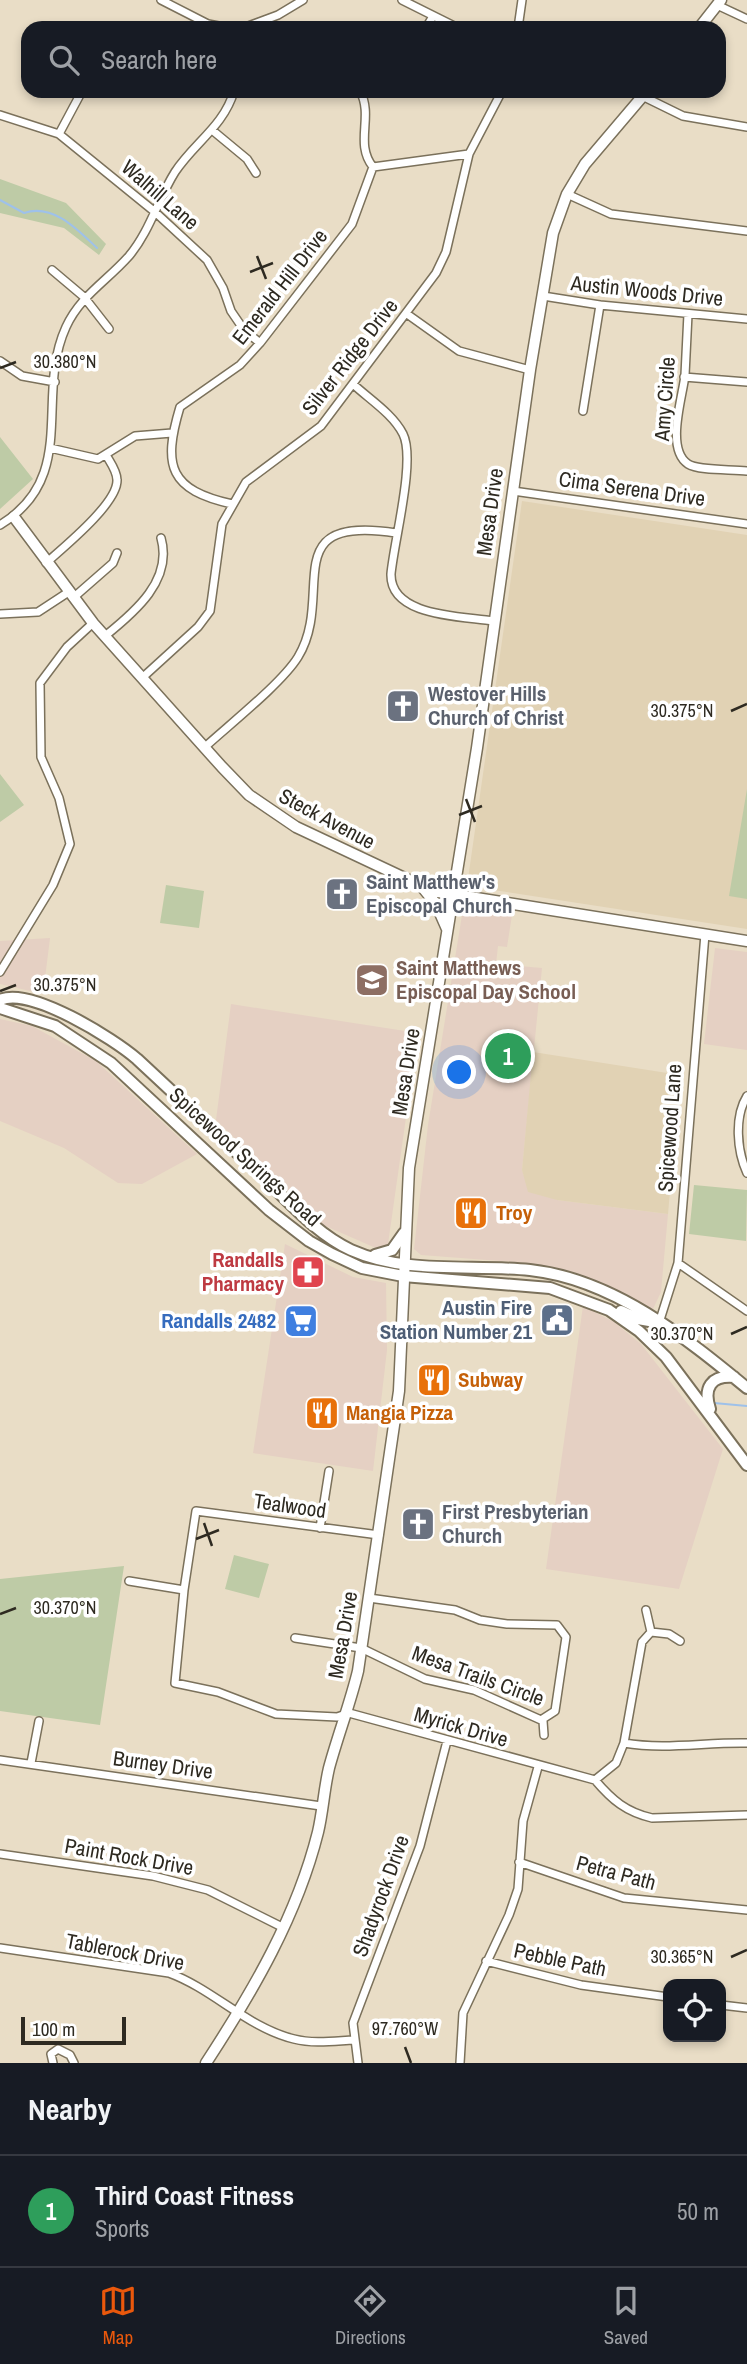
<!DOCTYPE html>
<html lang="en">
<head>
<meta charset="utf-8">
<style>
  body { margin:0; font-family:"Archivo Narrow",sans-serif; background:#20242c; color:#f1f3f6 }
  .controls { position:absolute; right:21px; bottom:21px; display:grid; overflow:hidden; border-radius:14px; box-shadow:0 4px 10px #0003 }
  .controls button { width:63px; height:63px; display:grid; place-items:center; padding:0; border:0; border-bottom:2px solid #363941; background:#171b24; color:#f1f3f6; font:35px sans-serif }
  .scale { position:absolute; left:21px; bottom:18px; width:105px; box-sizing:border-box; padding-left:7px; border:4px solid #2e2a21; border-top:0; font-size:19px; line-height:24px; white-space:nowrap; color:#2e2a21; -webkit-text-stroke:5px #fff; paint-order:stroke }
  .you { position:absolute; left:460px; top:1073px; width:24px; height:24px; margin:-18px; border:5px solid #fff; border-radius:50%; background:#1a73e8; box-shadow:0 0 0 10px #1a73e833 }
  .badge { display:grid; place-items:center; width:46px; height:46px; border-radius:50%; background:#ea580c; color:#fff; font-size:23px; font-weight:700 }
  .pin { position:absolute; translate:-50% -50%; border:4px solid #fff; box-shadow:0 2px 7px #0006 }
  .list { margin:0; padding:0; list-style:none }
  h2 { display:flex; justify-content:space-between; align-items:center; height:91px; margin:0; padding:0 28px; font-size:30px }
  h2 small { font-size:23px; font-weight:400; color:#9ea1a6 }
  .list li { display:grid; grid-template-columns:46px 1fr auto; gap:21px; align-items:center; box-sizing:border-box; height:112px; padding:0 28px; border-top:2px solid #363941 }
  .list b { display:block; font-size:26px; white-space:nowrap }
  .list p { margin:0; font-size:23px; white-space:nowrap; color:#9ea1a6 }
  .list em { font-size:23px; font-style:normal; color:#9ea1a6 }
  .icon { flex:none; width:38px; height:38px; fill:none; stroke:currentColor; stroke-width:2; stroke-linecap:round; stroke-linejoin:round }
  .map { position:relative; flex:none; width:747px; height:2063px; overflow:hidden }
  .search { position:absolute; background:#171b24; box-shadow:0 4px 10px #0003; left:21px; right:21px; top:21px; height:77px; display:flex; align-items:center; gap:18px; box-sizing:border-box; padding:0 24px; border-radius:21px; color:#9ea1a6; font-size:26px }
  .sheet { height:203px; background:#171b24 }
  nav { display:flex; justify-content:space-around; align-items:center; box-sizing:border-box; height:98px; border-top:2px solid #363941; background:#171b24; font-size:19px; color:#9ea1a6 }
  nav a { display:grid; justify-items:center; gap:4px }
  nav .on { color:#ea580c }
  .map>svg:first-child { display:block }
</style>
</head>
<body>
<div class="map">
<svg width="747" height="2063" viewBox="0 0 747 2063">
  <rect width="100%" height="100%" fill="#e9ddc6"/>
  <!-- commercial -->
  <path fill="#e5d0c3" d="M467,909L512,915L507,947L498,946L496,964L542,968L522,1170L526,1181L557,1200L668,1214L661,1292L653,1309L602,1283L565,1271L527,1263L421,1255L414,1249L428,1125L462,915Z
    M50,938L43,994L0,984V941Z
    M715,948L747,952V1050L704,1044Z
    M231,1004L418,1033L388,1244L378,1249L321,1224L216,1120Z
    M0,1019L32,1026L96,1061L197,1154L142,1184L118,1183L64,1148L0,1121Z
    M285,1244L353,1277L386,1283L387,1350L373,1471L253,1453Z
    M583,1306L614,1322L641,1344L723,1449L679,1589L546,1569Z"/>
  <!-- built -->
  <path fill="#e1d2b4" d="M522,501L747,535V929L467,886Z
    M533,1052L680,1075L668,1214L557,1200L528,1192L522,1170Z"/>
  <!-- green -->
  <path fill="#becba6" d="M0,179L66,203L106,244L99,255L64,228L0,213Z
    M0,437L33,479L0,509Z
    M0,774L24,805L0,822Z
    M747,789V899L729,896Z
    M166,885L204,891L199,928L160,923Z
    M694,1185L747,1190L746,1241L689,1234Z
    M234,1555L269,1564L259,1598L225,1589Z
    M124,1566L100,1725L0,1711V1579Z"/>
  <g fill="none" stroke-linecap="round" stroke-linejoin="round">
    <!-- stream -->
    <path stroke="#9ec1ea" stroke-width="2" d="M0,200L24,213C53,203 78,230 97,248
      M714,1403L747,1406"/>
    <!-- minor casing -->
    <g stroke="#7b715b" stroke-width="10">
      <path id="minor" d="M161,0L208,24L229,28
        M402,0L458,28
        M717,5L747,19
        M243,28L278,15L303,0
        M426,28L433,16
        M518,28L522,0
        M360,91C374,117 354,143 373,167
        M632,91L683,116L747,127
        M362,94L373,91
        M0,115L59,134L155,212L207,260L223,288L231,311L244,330L260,343
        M212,130L247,159L256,173
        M59,134L82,91
        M567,194L611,214L747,231
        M52,270L84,297L109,329
        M543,296L600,305L747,319
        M407,314L459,351L530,370
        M688,314C687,334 686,355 685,375C683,396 665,449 688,464C699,471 732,469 747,471
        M0,361L22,376L55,382
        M684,377L747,382
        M353,384C369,399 393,414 403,434C416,460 394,541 391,574C390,617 462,616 493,621
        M583,411L600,305
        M50,448L98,459L135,436L172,433
        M513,491L747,524
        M232,504C170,490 162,467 180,407L240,365L260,343L352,224L373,167L469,154
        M0,525C80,476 34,397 66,327C80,296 107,281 129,256C150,231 158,199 175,172C194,143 224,126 234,91
        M46,563C64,547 118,503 117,480C117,471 110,462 106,455
        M73,598L113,563L117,553
        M0,614L38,612L67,593
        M105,636C135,612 173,580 161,538
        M142,678L198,627L210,611L222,524L246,482L321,426L436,273L446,252L469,154L502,91
        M205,747C229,725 282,683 298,657C336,595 274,514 396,533
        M0,972L53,885L70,844L59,798L41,757L40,683L67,647L93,623
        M747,1096C734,1117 737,1151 747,1173
        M678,1263L747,1311
        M659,1323L678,1263L705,934
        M320,1528L329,1471
        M379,1535L196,1511L184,1590L175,1683L218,1692L276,1714L337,1717L349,1713L595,1780L616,1763L624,1743L642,1642L651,1632L669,1634L680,1641
        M129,1581L184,1590
        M646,1610L651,1632
        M295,1638L361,1648L425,1679L474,1690L541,1720L555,1711L566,1637L557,1625L507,1624L480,1620L455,1610L369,1598
        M543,1721L544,1735
        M624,1743C665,1750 706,1742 747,1743
        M0,1760L321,1806
        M31,1763L39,1721
        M595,1780C612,1800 626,1812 652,1818L747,1815
        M0,1854L153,1876L208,1890L284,1928
        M519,1862L624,1898L747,1910
        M0,1948L169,1973C213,1989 248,2028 294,2039C314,2044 334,2041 354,2040
        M486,1961L581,1985L668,1997
        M721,2005L747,2008
        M53,2063L51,2054L58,2049L70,2055L74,2063
        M358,2063L353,2023L420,1846L447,1741
        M460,2063L463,2013L509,1915L518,1889L523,1821L538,1767"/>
    </g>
    <!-- tertiary casing -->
    <g stroke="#7b715b" stroke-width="13">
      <path id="tertiary" d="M699,28L721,0
        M14,517L93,623L222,767L249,795L296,827L432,891L747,941
        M423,888L436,904L447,929
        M206,2063C253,1991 297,1916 318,1832C323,1811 324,1789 329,1768C338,1735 350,1704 358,1671L399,1391L409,1168L477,748L530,370L553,233L567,194L585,164L647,91"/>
    </g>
    <!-- secondary casing -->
    <g stroke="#7b715b" stroke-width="14">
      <path id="secondary" d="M0,1000C30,986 114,1039 137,1059C180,1099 223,1139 265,1179C291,1204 318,1235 351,1250C407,1275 471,1264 530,1270C613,1279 685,1337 747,1388
        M0,1008L55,1026L111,1063L269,1210L309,1241L332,1254L362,1268L403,1276L550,1288L609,1310L639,1331L666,1357L747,1465
        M375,1255L392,1250L404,1233
        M621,1311L638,1319L655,1322
        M710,1409C703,1388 711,1375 734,1377"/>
    </g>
    <!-- minor -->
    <use href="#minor" stroke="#fff" stroke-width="7"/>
    <!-- tertiary -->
    <use href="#tertiary" stroke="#fff" stroke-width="10"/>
    <!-- secondary -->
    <use href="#secondary" stroke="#fff" stroke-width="10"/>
  </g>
  <!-- ticks -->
  <path fill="none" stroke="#2e2a21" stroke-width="2.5" d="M257,256L266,279M250,272L273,263M0,368L16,362M731,711L747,704M466,799L475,822M459,815L482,806M0,991L16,985M731,1334L747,1327M204,1523L212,1546M196,1539L219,1530M0,1614L16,1608M731,1957L747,1950M405,2047L411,2063"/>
  <!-- icons -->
  <defs>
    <g id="church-square" transform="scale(1.75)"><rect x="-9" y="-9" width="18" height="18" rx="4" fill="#6b7280" stroke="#fff"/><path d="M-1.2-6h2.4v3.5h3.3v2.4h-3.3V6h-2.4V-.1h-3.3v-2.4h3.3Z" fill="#fff"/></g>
    <g id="school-square" transform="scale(1.75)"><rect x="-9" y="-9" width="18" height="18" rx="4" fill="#8d6e63" stroke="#fff"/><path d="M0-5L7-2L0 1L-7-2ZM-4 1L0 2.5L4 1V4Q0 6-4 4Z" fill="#fff"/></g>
    <g id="restaurant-square" transform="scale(1.75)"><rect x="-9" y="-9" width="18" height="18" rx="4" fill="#e8710a" stroke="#fff"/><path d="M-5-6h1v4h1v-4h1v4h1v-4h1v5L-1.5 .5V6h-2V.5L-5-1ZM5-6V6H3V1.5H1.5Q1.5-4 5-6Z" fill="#fff"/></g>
    <g id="pharmacy-square" transform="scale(1.75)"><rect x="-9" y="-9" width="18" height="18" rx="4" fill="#e0444e" stroke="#fff"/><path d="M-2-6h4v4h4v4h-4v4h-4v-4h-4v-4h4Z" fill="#fff"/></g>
    <g id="civic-square" transform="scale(1.75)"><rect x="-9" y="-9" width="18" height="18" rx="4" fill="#5c6f8a" stroke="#fff"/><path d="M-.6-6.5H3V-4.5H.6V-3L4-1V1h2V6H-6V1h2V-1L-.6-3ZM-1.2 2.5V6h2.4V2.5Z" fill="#fff"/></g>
    <g id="supermarket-square" transform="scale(1.75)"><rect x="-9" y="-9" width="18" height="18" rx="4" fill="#3f7fe0" stroke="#fff"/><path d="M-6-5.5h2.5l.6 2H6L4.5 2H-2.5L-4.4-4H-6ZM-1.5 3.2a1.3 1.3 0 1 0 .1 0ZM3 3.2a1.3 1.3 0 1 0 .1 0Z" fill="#fff"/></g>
  </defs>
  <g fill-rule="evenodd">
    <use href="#church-square" x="403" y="706"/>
    <use href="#church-square" x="342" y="894"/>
    <use href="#school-square" x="372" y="980"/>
    <use href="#restaurant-square" x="471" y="1213"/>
    <use href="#pharmacy-square" x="308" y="1272"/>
    <use href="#civic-square" x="557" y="1320"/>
    <use href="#supermarket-square" x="301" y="1321"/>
    <use href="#restaurant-square" x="434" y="1380"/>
    <use href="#restaurant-square" x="322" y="1413"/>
    <use href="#church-square" x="418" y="1524"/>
  </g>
  <g text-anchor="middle" stroke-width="7" stroke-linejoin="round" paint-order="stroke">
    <!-- street labels -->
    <g font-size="21" fill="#2e2a21" stroke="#fff">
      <text transform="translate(160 195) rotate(41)" y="7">Walhill Lane</text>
      <text transform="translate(280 287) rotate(-52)" y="7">Emerald Hill Drive</text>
      <text transform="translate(647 291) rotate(6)" y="7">Austin Woods Drive</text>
      <text transform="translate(350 357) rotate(-52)" y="7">Silver Ridge Drive</text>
      <text transform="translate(665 399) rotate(-86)" y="7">Amy Circle</text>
      <text transform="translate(632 489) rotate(8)" y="7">Cima Serena Drive</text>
      <text transform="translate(490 512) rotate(-82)" y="7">Mesa Drive</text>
      <text transform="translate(327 819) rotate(28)" y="7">Steck Avenue</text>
      <text transform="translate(406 1072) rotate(-81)" y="7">Mesa Drive</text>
      <text transform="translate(670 1128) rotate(-86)" y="7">Spicewood Lane</text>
      <text transform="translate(245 1157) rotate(42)" y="7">Spicewood Springs Road</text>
      <text transform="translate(290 1506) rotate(8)" y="7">Tealwood</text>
      <text transform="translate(343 1635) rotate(-80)" y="7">Mesa Drive</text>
      <text transform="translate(478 1676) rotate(20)" y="7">Mesa Trails Circle</text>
      <text transform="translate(461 1727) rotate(16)" y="7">Myrick Drive</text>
      <text transform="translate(163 1765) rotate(8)" y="7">Burney Drive</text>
      <text transform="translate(129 1857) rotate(10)" y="7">Paint Rock Drive</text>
      <text transform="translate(616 1873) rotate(15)" y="7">Petra Path</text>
      <text transform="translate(381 1896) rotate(-70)" y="7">Shadyrock Drive</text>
      <text transform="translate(125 1952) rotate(11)" y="7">Tablerock Drive</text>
      <text transform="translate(560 1960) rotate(12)" y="7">Pebble Path</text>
    </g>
    <!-- worship labels -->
    <g font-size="21" font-weight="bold" fill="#5b616d" stroke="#fff" text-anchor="start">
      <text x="428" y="701">Westover Hills<tspan x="428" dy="24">Church of Christ</tspan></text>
      <text x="366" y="889">Saint Matthew's<tspan x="366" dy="24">Episcopal Church</tspan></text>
      <text x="442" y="1519">First Presbyterian<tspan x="442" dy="24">Church</tspan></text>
    </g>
    <!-- education labels -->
    <g font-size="21" font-weight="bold" fill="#785e54" stroke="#fff" text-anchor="start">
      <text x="396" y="975">Saint Matthews<tspan x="396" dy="24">Episcopal Day School</tspan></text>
    </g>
    <!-- food labels -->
    <g font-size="21" font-weight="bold" fill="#c56008" stroke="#fff" text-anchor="start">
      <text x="496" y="1220">Troy</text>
      <text x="458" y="1387">Subway</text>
      <text x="346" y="1420">Mangia Pizza</text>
    </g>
    <!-- health labels -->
    <g font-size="21" font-weight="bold" fill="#be3a42" stroke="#fff" text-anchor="end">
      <text x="284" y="1267">Randalls<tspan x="284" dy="24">Pharmacy</tspan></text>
    </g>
    <!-- service labels -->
    <g font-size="21" font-weight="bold" fill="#4e5e75" stroke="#fff" text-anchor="end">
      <text x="532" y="1315">Austin Fire<tspan x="532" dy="24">Station Number 21</tspan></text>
    </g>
    <!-- shop labels -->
    <g font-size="21" font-weight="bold" fill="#366cbe" stroke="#fff" text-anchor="end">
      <text x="276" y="1328">Randalls 2482</text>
    </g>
  </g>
  <g font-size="18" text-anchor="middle" fill="#2e2a21" stroke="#fff" stroke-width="7" stroke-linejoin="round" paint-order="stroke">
    <text x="65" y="368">30.380°N</text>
    <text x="682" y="717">30.375°N</text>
    <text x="65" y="991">30.375°N</text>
    <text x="682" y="1340">30.370°N</text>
    <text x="65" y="1614">30.370°N</text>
    <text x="682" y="1963">30.365°N</text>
    <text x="405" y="2035">97.760°W</text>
  </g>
</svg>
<div class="controls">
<button><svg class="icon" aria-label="locate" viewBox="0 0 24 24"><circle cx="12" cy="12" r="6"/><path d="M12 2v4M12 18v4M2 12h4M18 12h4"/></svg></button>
</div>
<div class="scale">100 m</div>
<div class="you"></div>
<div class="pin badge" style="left:508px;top:1056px;background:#2e9e5b">1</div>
<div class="search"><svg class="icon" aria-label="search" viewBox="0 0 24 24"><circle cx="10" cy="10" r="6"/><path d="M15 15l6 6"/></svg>Search here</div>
</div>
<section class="sheet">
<h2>Nearby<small></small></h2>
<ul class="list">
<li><span class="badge" style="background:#2e9e5b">1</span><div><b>Third Coast Fitness</b><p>Sports</p></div><em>50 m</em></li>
</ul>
</section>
<nav>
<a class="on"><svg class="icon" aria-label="map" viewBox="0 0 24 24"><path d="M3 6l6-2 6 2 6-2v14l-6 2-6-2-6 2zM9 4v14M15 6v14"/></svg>Map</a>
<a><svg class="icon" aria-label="directions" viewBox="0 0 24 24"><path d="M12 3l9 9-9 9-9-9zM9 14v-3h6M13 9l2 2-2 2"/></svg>Directions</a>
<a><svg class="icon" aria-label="saved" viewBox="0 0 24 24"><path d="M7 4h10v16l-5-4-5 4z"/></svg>Saved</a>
</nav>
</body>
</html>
